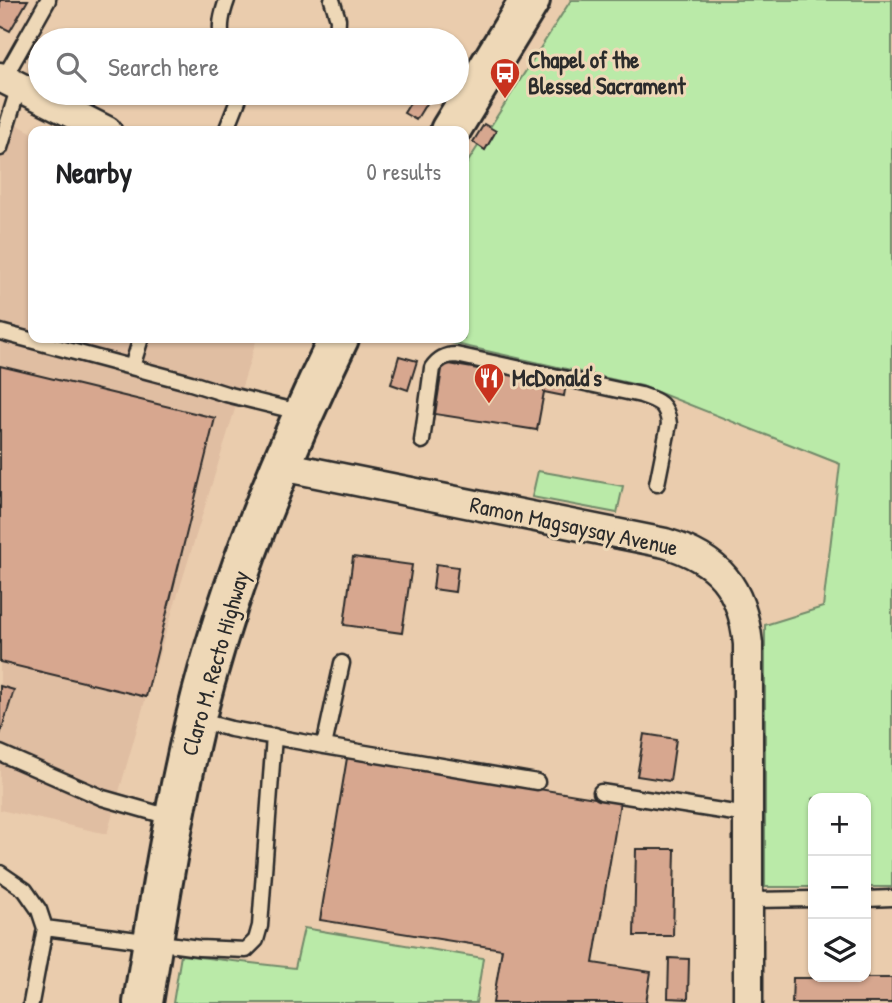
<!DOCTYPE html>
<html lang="en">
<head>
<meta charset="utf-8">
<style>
  body { margin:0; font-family:"Patrick Hand",sans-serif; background:#f6f6f6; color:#202124 }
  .controls { position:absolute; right:21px; bottom:21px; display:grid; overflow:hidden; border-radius:14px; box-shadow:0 2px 5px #0004 }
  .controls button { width:63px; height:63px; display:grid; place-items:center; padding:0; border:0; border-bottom:2px solid #e0e0e0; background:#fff; color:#202124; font:35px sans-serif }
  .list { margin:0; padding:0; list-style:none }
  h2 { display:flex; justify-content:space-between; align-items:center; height:91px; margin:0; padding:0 28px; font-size:30px }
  h2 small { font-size:23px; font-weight:400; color:#757577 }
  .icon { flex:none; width:38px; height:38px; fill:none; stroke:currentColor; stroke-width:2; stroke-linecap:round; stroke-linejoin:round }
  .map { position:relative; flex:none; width:892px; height:1003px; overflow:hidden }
  .search { position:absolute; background:#fff; box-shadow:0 2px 5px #0004; left:28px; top:28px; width:441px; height:77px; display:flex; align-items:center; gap:18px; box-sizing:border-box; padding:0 24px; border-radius:38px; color:#757577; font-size:26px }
  .panel { position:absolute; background:#fff; box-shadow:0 2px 5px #0004; left:28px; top:126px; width:441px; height:217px; border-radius:14px }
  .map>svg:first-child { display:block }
</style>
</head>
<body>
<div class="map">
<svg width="892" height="1003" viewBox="0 0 892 1003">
  <rect width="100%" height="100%" fill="#eaccad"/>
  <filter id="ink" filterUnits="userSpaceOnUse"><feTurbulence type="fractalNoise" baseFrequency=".0143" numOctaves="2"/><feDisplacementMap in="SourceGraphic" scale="14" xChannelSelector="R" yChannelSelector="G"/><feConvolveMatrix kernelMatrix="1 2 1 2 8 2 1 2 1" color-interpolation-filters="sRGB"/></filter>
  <g filter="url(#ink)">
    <!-- built -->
    <path fill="#e0bea2" d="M0,116L33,133V338H257L146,697L107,834L0,810Z"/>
    <!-- green -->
    <path fill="#baeaa8" stroke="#728a6a" stroke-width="2" d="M571,0H892V887H866V798H813V887H765V625L823,607L840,464L642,386L429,338H464V168Z
      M538,471L623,486L617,513L532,497Z
      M304,928L483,958L476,1003H173L181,955L295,968Z"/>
    <!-- building -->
    <path fill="#d7a78f" stroke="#2b2b2b" stroke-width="2" d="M0,0H28L10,31L0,26Z
      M415,95L427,102L416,120L404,113Z
      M484,124L496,131L485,150L473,142Z
      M399,356L417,361L408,390L391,384Z
      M443,363L566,384L564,396L544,392L537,430L435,414Z
      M0,366L215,418L146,697L0,662Z
      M353,557L412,565L402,633L344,625Z
      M436,564L458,567L455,592L433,589Z
      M0,686L14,690L0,735Z
      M644,734L676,739L670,781L637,776Z
      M347,758L620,802L593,963L651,972L646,1003H493L502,949L320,920Z
      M636,849H675L673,936H634Z
      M669,958L689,959L688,999L668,998Z
      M793,978H892V1003H792Z"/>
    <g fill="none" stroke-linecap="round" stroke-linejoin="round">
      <!-- lane casing -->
      <g stroke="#2b2b2b" stroke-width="19">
        <path id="lane" d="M332,0L338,19L337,40
          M222,40C219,26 222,14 227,0
          M4,78L48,0
          M226,131L241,93
          M0,148L19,86
          M0,332L191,383L226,394L303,413
          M132,367L141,338
          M422,441L432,368C438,359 445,355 456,355L641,395C659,401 667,404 669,424L657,484
          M197,720L231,729L324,746L342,663
          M324,746L537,782
          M0,753L103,798L173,818
          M601,792L747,815
          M0,873L25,890L39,910L45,928L31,1003
          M866,899L892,898
          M747,900L813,899
          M45,928L199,948L246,950L256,940L260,926L274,736"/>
      </g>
      <!-- street casing -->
      <g stroke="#2b2b2b" stroke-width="33">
        <path id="street" d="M0,77L107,131
          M282,466L665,543C719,559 742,587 748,644V1003"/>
      </g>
      <!-- primary casing -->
      <g stroke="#2b2b2b" stroke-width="44">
        <path id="primary" d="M450,131L530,0
          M143,1003C158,909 173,814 195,721C226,592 281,457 339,338"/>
      </g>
      <!-- lane -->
      <use href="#lane" stroke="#eed8b7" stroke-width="14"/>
      <!-- street -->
      <use href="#street" stroke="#eed8b7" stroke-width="28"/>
      <!-- primary -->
      <use href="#primary" stroke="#eed8b7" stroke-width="38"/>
    </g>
  </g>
  <!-- icons -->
  <defs>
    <g id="bus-pin" transform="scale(1.575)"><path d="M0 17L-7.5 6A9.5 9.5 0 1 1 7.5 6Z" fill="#c8321e" stroke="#eed8b7"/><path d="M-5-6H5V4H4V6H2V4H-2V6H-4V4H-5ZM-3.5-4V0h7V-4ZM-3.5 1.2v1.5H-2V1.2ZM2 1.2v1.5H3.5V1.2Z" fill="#fff"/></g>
    <g id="restaurant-pin" transform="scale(1.575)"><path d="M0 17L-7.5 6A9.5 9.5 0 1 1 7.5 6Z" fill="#c8321e" stroke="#eed8b7"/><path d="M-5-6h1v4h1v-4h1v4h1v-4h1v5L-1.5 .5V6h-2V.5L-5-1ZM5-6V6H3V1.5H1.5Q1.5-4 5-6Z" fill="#fff"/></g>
  </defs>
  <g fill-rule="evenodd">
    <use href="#bus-pin" x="505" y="73"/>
    <use href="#restaurant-pin" x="489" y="378"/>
  </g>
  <g text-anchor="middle" stroke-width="6" stroke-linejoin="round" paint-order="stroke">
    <!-- poi labels -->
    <g font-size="23" font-weight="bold" fill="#2b2b2b" stroke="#eed8b7" text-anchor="start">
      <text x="528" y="68">Chapel of the<tspan x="528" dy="26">Blessed Sacrament</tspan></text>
      <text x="512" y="386">McDonald's</text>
    </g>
    <!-- street labels -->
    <g font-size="23" fill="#2b2b2b" stroke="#eed8b7">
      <text transform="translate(574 526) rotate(12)" y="8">Ramon Magsaysay Avenue</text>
      <text transform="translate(215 663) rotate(-74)" y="8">Claro M. Recto Highway</text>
    </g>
  </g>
</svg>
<div class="controls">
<button>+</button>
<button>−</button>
<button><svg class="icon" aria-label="layers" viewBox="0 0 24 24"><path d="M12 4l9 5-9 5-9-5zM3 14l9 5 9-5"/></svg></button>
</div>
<div class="search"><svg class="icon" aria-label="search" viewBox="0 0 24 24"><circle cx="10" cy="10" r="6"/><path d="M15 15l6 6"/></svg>Search here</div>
<section class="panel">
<h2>Nearby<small>0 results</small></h2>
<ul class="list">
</ul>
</section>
</div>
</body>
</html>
